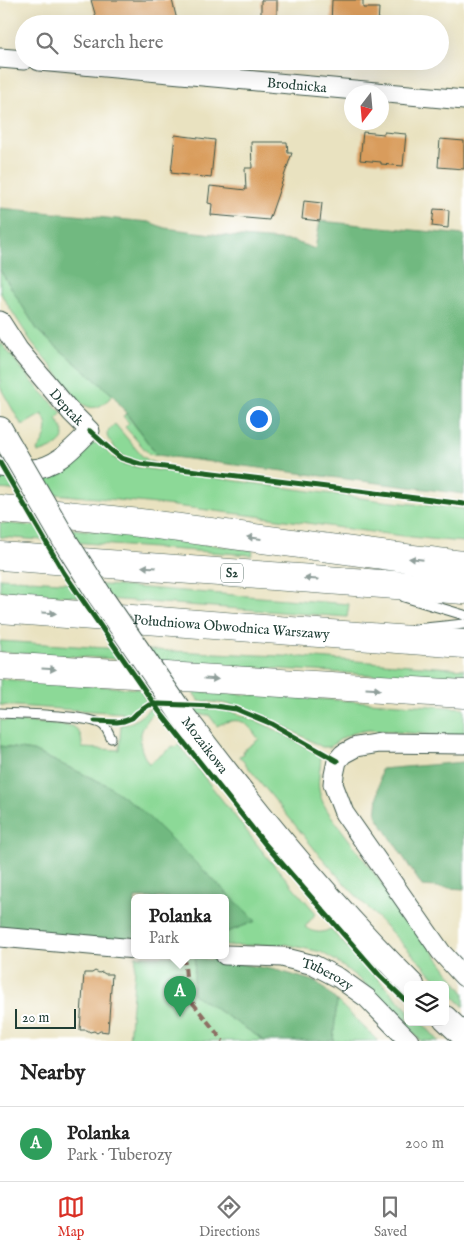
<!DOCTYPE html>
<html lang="en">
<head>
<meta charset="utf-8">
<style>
  body { margin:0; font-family:"IM FELL English",serif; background:#f2f2f2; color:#222 }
  .controls { position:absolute; right:15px; bottom:15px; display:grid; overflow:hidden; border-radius:8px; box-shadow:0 5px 20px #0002 }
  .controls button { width:45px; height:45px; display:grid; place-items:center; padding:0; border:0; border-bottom:1px solid #e0e0e0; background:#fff; color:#222; font:25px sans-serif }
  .compass { position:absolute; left:344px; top:85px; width:45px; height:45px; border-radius:50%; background:#fff; box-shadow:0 5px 20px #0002; rotate:196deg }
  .scale { position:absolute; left:15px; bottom:12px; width:61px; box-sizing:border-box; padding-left:5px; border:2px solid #1f3d34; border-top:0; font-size:14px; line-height:18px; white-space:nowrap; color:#1f3d34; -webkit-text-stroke:4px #fff; paint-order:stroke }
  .you { position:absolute; left:258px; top:418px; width:18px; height:18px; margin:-12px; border:4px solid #fff; border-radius:50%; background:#1a73e8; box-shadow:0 0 0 8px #1a73e833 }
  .badge { display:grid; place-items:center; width:32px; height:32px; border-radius:50%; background:#d93025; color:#fff; font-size:16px; font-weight:700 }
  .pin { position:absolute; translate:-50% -41px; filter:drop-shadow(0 1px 2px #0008) }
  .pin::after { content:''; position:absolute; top:26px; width:18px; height:15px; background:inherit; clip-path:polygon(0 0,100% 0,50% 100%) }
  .popup { position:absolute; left:131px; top:894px; width:98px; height:65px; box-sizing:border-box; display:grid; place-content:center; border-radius:8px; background:#fff; filter:drop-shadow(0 1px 4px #0005); font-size:16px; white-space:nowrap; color:#767676 }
  .popup b { font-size:19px; color:#222 }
  .popup::after { content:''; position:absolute; left:50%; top:100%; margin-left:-10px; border:10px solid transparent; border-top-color:#fff }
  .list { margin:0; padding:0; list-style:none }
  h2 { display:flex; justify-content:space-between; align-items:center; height:65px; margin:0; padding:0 20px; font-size:21px }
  h2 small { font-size:16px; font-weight:400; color:#767676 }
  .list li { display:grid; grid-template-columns:32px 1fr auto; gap:15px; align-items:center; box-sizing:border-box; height:75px; padding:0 20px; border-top:1px solid #e0e0e0 }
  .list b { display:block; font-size:19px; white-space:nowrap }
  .list p { margin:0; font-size:16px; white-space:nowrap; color:#767676 }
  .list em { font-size:16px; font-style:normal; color:#767676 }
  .icon { flex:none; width:28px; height:28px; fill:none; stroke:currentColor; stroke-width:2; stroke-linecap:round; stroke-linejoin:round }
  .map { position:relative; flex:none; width:464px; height:1041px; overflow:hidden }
  .search { position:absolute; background:#fff; box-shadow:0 5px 20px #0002; left:15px; right:15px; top:15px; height:55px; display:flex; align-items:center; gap:12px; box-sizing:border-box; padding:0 18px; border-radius:28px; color:#767676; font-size:19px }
  .sheet { height:140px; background:#fff }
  nav { display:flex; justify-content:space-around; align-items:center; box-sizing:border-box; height:70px; border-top:1px solid #e0e0e0; background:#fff; font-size:14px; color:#767676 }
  nav a { display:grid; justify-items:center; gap:2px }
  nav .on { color:#d93025 }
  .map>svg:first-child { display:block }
</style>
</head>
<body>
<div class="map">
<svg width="464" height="1041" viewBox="0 0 464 1041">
  <rect width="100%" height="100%" fill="#fff"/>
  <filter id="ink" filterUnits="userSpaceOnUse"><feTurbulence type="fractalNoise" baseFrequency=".02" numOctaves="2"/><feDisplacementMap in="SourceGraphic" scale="10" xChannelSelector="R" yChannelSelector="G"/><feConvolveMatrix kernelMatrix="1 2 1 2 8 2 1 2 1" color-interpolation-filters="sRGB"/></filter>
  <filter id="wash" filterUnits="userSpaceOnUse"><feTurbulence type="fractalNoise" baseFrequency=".0096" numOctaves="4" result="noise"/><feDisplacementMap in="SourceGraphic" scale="20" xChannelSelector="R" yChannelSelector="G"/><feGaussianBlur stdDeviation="1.12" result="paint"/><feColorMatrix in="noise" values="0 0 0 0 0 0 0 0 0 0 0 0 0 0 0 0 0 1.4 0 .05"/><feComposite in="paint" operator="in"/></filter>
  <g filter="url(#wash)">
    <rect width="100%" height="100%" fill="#e9e2c0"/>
    <!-- green -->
    <path fill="#8cd997" stroke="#568b66" d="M0,270L38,331L113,395C102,406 94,413 80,402L31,341L6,302L0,292Z
      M0,344H2L36,386L62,413L56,419C74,439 57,447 38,453L37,450C46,439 51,427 42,414L25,424H21L0,387Z
      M126,414L157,455L149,454L125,427L129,423L123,416Z
      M115,424L142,456L148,460L156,464C134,461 125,462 111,443C104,434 107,431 115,424Z
      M94,443H99L114,458L123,464L142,468L383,501L464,509V542C383,536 303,521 223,512C149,502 74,496 0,489V476L21,478L57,471L68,464L91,444Z
      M0,523L108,532L253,550L252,555L0,537Z
      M0,578L119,586L349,604L347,617L0,591Z
      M0,641L106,648L302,657L464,669V682L332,672L0,652Z
      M0,679L139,689L147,701L128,716L123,717V713L0,705Z
      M192,691L464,708V737L369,730C352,732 343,736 330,747H322C281,725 247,702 199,701Z
      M149,709C171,709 193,708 215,709C247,712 293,738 320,756C322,763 319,769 319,776C317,790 321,801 329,813L464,993V1007L445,988V985H442L344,883L317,852L239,756L244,754L243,751L259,739C255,735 252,729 248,726C240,717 226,721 217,726L209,715L155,711C138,730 135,743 149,764L173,746L175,747L178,744L267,857L316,913L305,927C314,933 322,934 330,929L408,1010V1022H421L439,1041H421L363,982L336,961L321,952L285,944L225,946V933L256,921L107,785L33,751L0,746V720L72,726C81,730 82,739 82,748L119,750L121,725C133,724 140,717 149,709Z
      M136,956H170L195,958L193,994L265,1041H129Z
      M337,1001L378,1041H333Z"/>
    <!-- forest -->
    <path fill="#71b980" stroke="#487b5a" d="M0,208L149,222L165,228L228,236L293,241L315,249L320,221L464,235V494L157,455L113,395L38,331L0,270Z
      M0,746L33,751L107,785L139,808L256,921L225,933V898H135V942L0,931Z
      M464,762V889L422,886L376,815L381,769Z
      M195,958L224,961L276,970L317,982L337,1001L333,1041H265L193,994Z"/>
    <g id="blocks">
      <!-- building -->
      <path fill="#d99c5b" d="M91,0H172L178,24H98Z
        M261,0H277V24H261Z
        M332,0H363V8H379L378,24H331Z
        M363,132L384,134V132L406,134L403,166L381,164V162L360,160Z
        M175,135L215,140L211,178L171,173Z
        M440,139L464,141V169L438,167Z
        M251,142H287L288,153H292L269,220L211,215L212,204L208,203L210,186L246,190L245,168H252Z
        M304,201L322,203L320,221L302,219Z
        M434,209L449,210L448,228L432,226Z
        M95,971L99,973L102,972L105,974H112L108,1032L100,1031L97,1033L94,1031L90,1032L87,1030H80L84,973H92Z"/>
    </g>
  </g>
  <g filter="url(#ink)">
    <use href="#blocks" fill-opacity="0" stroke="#3d5649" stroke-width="1"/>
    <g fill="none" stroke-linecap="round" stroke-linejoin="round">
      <!-- service casing -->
      <g stroke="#3d5649" stroke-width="11">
        <path id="service" d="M404,597L464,615
          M415,629L464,624
          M0,713C20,714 91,715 103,725C107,728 109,734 111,738"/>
      </g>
      <!-- minor casing -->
      <g stroke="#3d5649" stroke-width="21">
        <g id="minor">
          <path d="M0,58L24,60"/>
          <path id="s1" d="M39,61L464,100"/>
          <path id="s2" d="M0,321L18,349L71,412L90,431C74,447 56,468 32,469C21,469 10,467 0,466"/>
          <path d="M464,744L380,743L356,747L343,754L337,761L334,775L333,784L344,813L441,952L464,977"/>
          <path d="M0,937L135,949"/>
          <path id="s3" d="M225,955L282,957L314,965L339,978L367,998L409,1041"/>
        </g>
      </g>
      <!-- tertiary casing -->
      <g stroke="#3d5649" stroke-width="26">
        <g id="tertiary">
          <path d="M0,429L11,448"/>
          <path id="s4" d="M181,713C252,808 327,901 412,985"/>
          <path d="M445,1018L464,1036"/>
        </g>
      </g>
      <!-- motorway casing -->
      <g stroke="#3d5649" stroke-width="29">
        <g id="motorway">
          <path d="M0,509C47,512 93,518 140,523C248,536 356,553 464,565"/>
          <path d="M0,556L464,590"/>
          <path id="s5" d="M0,609L464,644"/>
          <path d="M0,666L464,694"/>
        </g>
      </g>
      <!-- service -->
      <use href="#service" stroke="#fff" stroke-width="9"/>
      <!-- minor -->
      <use href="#minor" stroke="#fff" stroke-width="19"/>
      <!-- tertiary -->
      <use href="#tertiary" stroke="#fff" stroke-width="24"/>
      <!-- motorway -->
      <use href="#motorway" stroke="#fff" stroke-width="28"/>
      <!-- tertiary-bridge casing -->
      <g stroke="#3d5649" stroke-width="26" stroke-linecap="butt">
        <path id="tertiary-bridge" d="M11,448L65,541L100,596L181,713"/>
      </g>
      <!-- tertiary-bridge -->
      <use href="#tertiary-bridge" stroke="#fff" stroke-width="24"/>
      <!-- quiet -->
      <path stroke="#8d6e63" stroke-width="4" stroke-dasharray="8 4" stroke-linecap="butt" d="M184,956L188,997L223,1041"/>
      <!-- cycleway casing -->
      <g stroke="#fff" stroke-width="8">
        <path id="cycleway" d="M90,431L111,450L121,458L140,464L464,504
          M0,463L64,573L159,711L265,844L379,975L408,1003
          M95,721L117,722L124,721L132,718L137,713L149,705L158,704L215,706L236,709L272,724L337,761"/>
      </g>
      <!-- cycleway -->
      <use href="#cycleway" stroke="#1b5e20" stroke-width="5"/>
    </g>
    <!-- one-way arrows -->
    <defs><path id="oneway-solid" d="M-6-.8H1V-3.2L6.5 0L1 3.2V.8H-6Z" transform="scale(1.25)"/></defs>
    <g fill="#8f9e9a">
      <use href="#oneway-solid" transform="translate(254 538) rotate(-172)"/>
      <use href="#oneway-solid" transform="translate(416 559) rotate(-174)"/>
      <use href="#oneway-solid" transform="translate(149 567) rotate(-176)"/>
      <use href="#oneway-solid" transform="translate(311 579) rotate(-176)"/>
      <use href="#oneway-solid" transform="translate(49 613) rotate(4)"/>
      <use href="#oneway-solid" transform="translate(49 669) rotate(4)"/>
      <use href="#oneway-solid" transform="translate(211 679) rotate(4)"/>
      <use href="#oneway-solid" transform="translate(373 689) rotate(4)"/>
    </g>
  </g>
  <g text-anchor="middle" stroke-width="5" stroke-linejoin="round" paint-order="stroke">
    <!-- shield labels -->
    <rect fill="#fff" stroke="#627771" stroke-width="1" x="221" y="563.5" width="22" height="19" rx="4"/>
    <g font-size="12" font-weight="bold" fill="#1f3d34">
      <text x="232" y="577">S2</text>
    </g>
    <!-- street labels -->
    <g font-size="14" fill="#1f3d34" stroke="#fff">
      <text dy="5" stroke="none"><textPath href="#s1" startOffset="259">Brodnicka</textPath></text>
      <text dy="5" stroke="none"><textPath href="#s2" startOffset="109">Deptak</textPath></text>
      <text dy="5" stroke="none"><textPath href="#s5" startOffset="232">Południowa Obwodnica Warszawy</textPath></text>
      <text dy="5" stroke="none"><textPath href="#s4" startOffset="40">Mozaikowa</textPath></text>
      <text dy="5" stroke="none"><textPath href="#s3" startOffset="106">Tuberozy</textPath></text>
    </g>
  </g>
</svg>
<div class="controls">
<button><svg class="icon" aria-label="layers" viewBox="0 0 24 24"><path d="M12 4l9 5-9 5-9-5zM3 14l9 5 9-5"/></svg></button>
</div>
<svg class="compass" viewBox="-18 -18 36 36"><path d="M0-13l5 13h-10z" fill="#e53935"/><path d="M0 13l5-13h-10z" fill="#767676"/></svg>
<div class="scale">20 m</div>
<div class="you"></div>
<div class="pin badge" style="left:180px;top:1017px;background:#2e9e5b">A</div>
<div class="popup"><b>Polanka</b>Park</div>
<div class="search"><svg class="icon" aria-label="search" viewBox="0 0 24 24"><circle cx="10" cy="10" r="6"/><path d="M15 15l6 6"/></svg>Search here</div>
</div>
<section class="sheet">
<h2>Nearby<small></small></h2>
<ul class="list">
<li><span class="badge" style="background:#2e9e5b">A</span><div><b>Polanka</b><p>Park · Tuberozy</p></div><em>200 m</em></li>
</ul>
</section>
<nav>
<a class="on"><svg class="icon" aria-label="map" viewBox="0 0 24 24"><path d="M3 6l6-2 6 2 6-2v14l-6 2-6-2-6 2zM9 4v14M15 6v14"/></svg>Map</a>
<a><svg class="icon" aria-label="directions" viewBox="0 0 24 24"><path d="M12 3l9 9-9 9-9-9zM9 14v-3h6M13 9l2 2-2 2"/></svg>Directions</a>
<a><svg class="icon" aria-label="saved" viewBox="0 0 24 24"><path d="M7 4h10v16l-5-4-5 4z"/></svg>Saved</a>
</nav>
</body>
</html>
